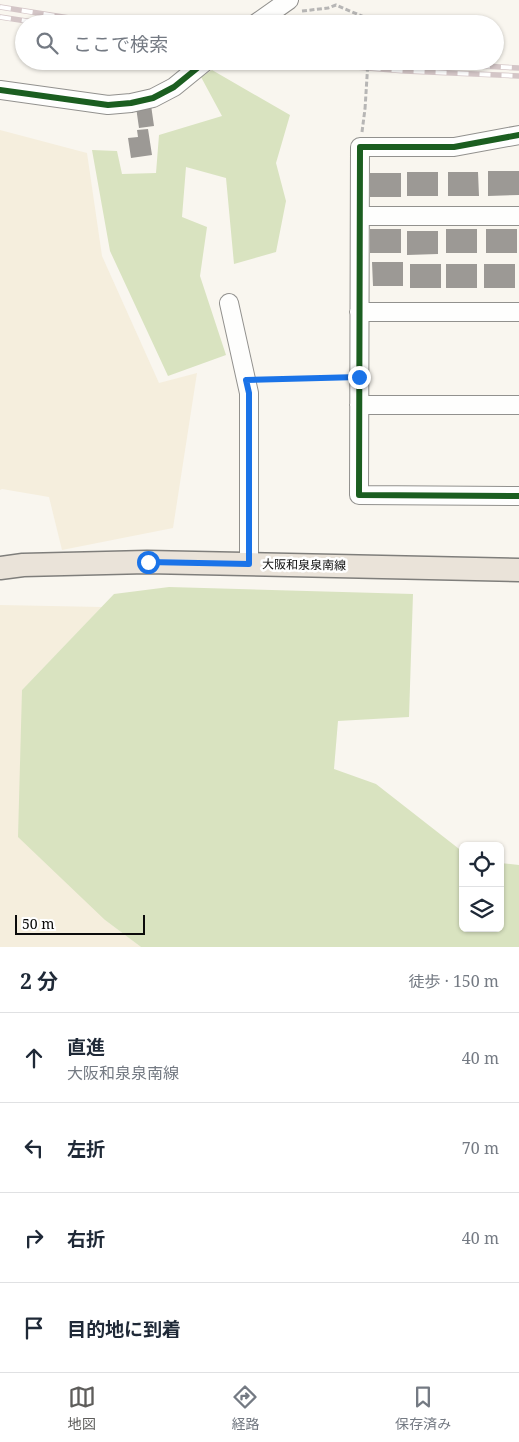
<!DOCTYPE html>
<html lang="ja">
<head>
<meta charset="utf-8">
<style>
  body { margin:0; font-family:"Noto Serif","Noto Sans JP",serif; background:#f2f2f3; color:#1f2937 }
  .controls { position:absolute; right:15px; bottom:15px; display:grid; overflow:hidden; border-radius:8px; box-shadow:0 1px 4px #0004 }
  .controls button { width:45px; height:45px; display:grid; place-items:center; padding:0; border:0; border-bottom:1px solid #e0e1e3; background:#fff; color:#1f2937; font:25px sans-serif }
  .scale { position:absolute; left:15px; bottom:12px; width:130px; box-sizing:border-box; padding-left:5px; border:2px solid #0b0b0b; border-top:0; font-size:14px; line-height:18px; white-space:nowrap; color:#0b0b0b; -webkit-text-stroke:4px #fff; paint-order:stroke }
  .stop { position:absolute; width:15px; height:15px; margin:-11px; border:4px solid #1a73e8; border-radius:50%; background:#fff }
  .stop.end { background:#1a73e8; border-color:#fff; box-shadow:0 1px 5px #0008 }
  .list { margin:0; padding:0; list-style:none }
  h2 { display:flex; justify-content:space-between; align-items:center; height:65px; margin:0; padding:0 20px; font-size:21px }
  h2 small { font-size:16px; font-weight:400; color:#747a83 }
  .list li { display:grid; grid-template-columns:32px 1fr auto; gap:15px; align-items:center; box-sizing:border-box; height:90px; padding:0 20px; border-top:1px solid #e0e1e3 }
  .list b { display:block; font-size:19px; white-space:nowrap }
  .list p { margin:0; font-size:16px; white-space:nowrap; color:#747a83 }
  .list em { font-size:16px; font-style:normal; color:#747a83 }
  .icon { flex:none; width:28px; height:28px; fill:none; stroke:currentColor; stroke-width:2; stroke-linecap:round; stroke-linejoin:round }
  .map { position:relative; flex:none; width:519px; height:947px; overflow:hidden }
  .search { position:absolute; background:#fff; box-shadow:0 1px 4px #0004; left:15px; right:15px; top:15px; height:55px; display:flex; align-items:center; gap:12px; box-sizing:border-box; padding:0 18px; border-radius:28px; color:#747a83; font-size:19px }
  .sheet { height:425px; background:#fff }
  nav { display:flex; justify-content:space-around; align-items:center; box-sizing:border-box; height:70px; border-top:1px solid #e0e1e3; background:#fff; font-size:14px; color:#747a83 }
  nav a { display:grid; justify-items:center; gap:2px }
  nav .on { color:#5e5d5b }
  .map>svg:first-child { display:block }
</style>
</head>
<body>
<div class="map">
<svg width="519" height="947" viewBox="0 0 519 947">
  <rect width="100%" height="100%" fill="#f9f6ef"/>
  <!-- farmland -->
  <path fill="#f5eedd" d="M0,130L87,153L102,256L159,383L197,373L173,528L62,550L49,497L2,489L0,490Z
    M0,605L102,607L22,690L105,920L141,947H0Z"/>
  <!-- forest -->
  <path fill="#d9e3c0" d="M212,70L290,115L276,163L286,201L276,252L234,264L226,178L186,167L182,217L207,227L200,276L226,355L168,376L110,251L92,150L117,151L122,174L156,173L159,135L222,116L201,77Z
    M169,587L413,594L409,717L338,721L334,769L376,784L463,852V928H500V863L519,865V947H141L105,920L18,837L22,690L114,594Z"/>
  <!-- building -->
  <path fill="#9c9995" d="M151,105L154,126L139,128L136,107Z
    M148,129L152,155L131,158L128,138L138,137L137,130Z
    M488,171H519V195L488,196Z
    M407,172H438V196H407Z
    M448,172H478L479,196H448Z
    M370,173H401V197H370Z
    M370,229H401V253H370Z
    M446,229H477V253H446Z
    M486,229H517V253H486Z
    M407,231H438V254L407,255Z
    M372,262H403V286H373Z
    M410,264H441V288H410Z
    M446,264H477V288H446Z
    M484,264H515V288H484Z"/>
  <g fill="none" stroke-linecap="round" stroke-linejoin="round">
    <!-- minor casing -->
    <g stroke="#92918e" stroke-width="20">
      <path id="minor" d="M255,24L289,0
        M0,90L108,105L131,103L153,98L174,87L206,61
        M519,135L454,147H360L359,495L519,496
        M360,216H519
        M229,303L249,393V564
        M359,312H519
        M359,405H519"/>
    </g>
    <!-- major casing -->
    <g stroke="#7f7e7b" stroke-width="25">
      <path id="major" d="M0,568L23,565L147,562L519,570"/>
    </g>
    <!-- path -->
    <path stroke="#b7b6b5" stroke-width="3" stroke-dasharray="5 2.5" stroke-linecap="butt" d="M302,11L328,8L336,5L371,20L370,24
      M362,132L365,109
      M262,379L343,377"/>
    <!-- minor -->
    <use href="#minor" stroke="#fefefd" stroke-width="18"/>
    <!-- major -->
    <use href="#major" stroke="#eae3d9" stroke-width="22"/>
    <!-- rail casing -->
    <g stroke="#d4c6c7" stroke-width="5.5">
      <path id="rail" d="M0,7L107,24
        M0,17L46,24
        M282,61L405,71L519,76
        M391,61L519,68"/>
    </g>
    <!-- rail -->
    <use href="#rail" stroke="#fff" stroke-width="4" stroke-dasharray="11" stroke-linecap="butt"/>
    <!-- path-bridge -->
    <path stroke="#b7b6b5" stroke-width="3" stroke-dasharray="5 2.5" stroke-linecap="butt" d="M365,109L368,61"/>
    <!-- cycleway casing -->
    <g stroke="#fff" stroke-width="9">
      <path id="cycleway" d="M0,90L108,105L131,103L153,98L174,87L206,61
        M519,135L454,147H360L359,495L519,496"/>
    </g>
    <!-- cycleway -->
    <use href="#cycleway" stroke="#1b5e20" stroke-width="6"/>
  </g>
  <g fill="none" stroke-linecap="round" stroke-linejoin="round">
    <!-- route -->
    <path stroke="#1a73e8" stroke-width="6" d="M148,562L249,564V393L246,380L359,377"/>
  </g>
  <g text-anchor="middle" stroke-width="5" stroke-linejoin="round" paint-order="stroke">
    <!-- street labels -->
    <g font-size="12" fill="#0b0b0b" stroke="#fff">
      <text transform="translate(304 565) rotate(1)" y="4">大阪和泉泉南線</text>
    </g>
  </g>
</svg>
<div class="controls">
<button><svg class="icon" aria-label="locate" viewBox="0 0 24 24"><circle cx="12" cy="12" r="6"/><path d="M12 2v4M12 18v4M2 12h4M18 12h4"/></svg></button>
<button><svg class="icon" aria-label="layers" viewBox="0 0 24 24"><path d="M12 4l9 5-9 5-9-5zM3 14l9 5 9-5"/></svg></button>
</div>
<div class="scale">50 m</div>
<div class="stop" style="left:148px;top:562px"></div>
<div class="stop end" style="left:359px;top:377px"></div>
<div class="search"><svg class="icon" aria-label="search" viewBox="0 0 24 24"><circle cx="10" cy="10" r="6"/><path d="M15 15l6 6"/></svg>ここで検索</div>
</div>
<section class="sheet">
<h2>2 分<small>徒歩 · 150 m</small></h2>
<ul class="list">
<li><svg class="icon" aria-label="ahead" viewBox="0 0 24 24"><path d="M12 20V5M6 11l6-6 6 6"/></svg><div><b>直進</b><p>大阪和泉泉南線</p></div><em>40 m</em></li>
<li><svg class="icon" aria-label="left" viewBox="0 0 24 24"><path d="M17 20v-9H6M10 6l-5 5 5 5"/></svg><div><b>左折</b></div><em>70 m</em></li>
<li><svg class="icon" aria-label="right" viewBox="0 0 24 24"><path d="M7 20v-9h11M14 6l5 5-5 5"/></svg><div><b>右折</b></div><em>40 m</em></li>
<li><svg class="icon" aria-label="arrive" viewBox="0 0 24 24"><path d="M6 21V4h12l-3 4 3 4H6"/></svg><div><b>目的地に到着</b></div></li>
</ul>
</section>
<nav>
<a class="on"><svg class="icon" aria-label="map" viewBox="0 0 24 24"><path d="M3 6l6-2 6 2 6-2v14l-6 2-6-2-6 2zM9 4v14M15 6v14"/></svg>地図</a>
<a><svg class="icon" aria-label="directions" viewBox="0 0 24 24"><path d="M12 3l9 9-9 9-9-9zM9 14v-3h6M13 9l2 2-2 2"/></svg>経路</a>
<a><svg class="icon" aria-label="saved" viewBox="0 0 24 24"><path d="M7 4h10v16l-5-4-5 4z"/></svg>保存済み</a>
</nav>
</body>
</html>
